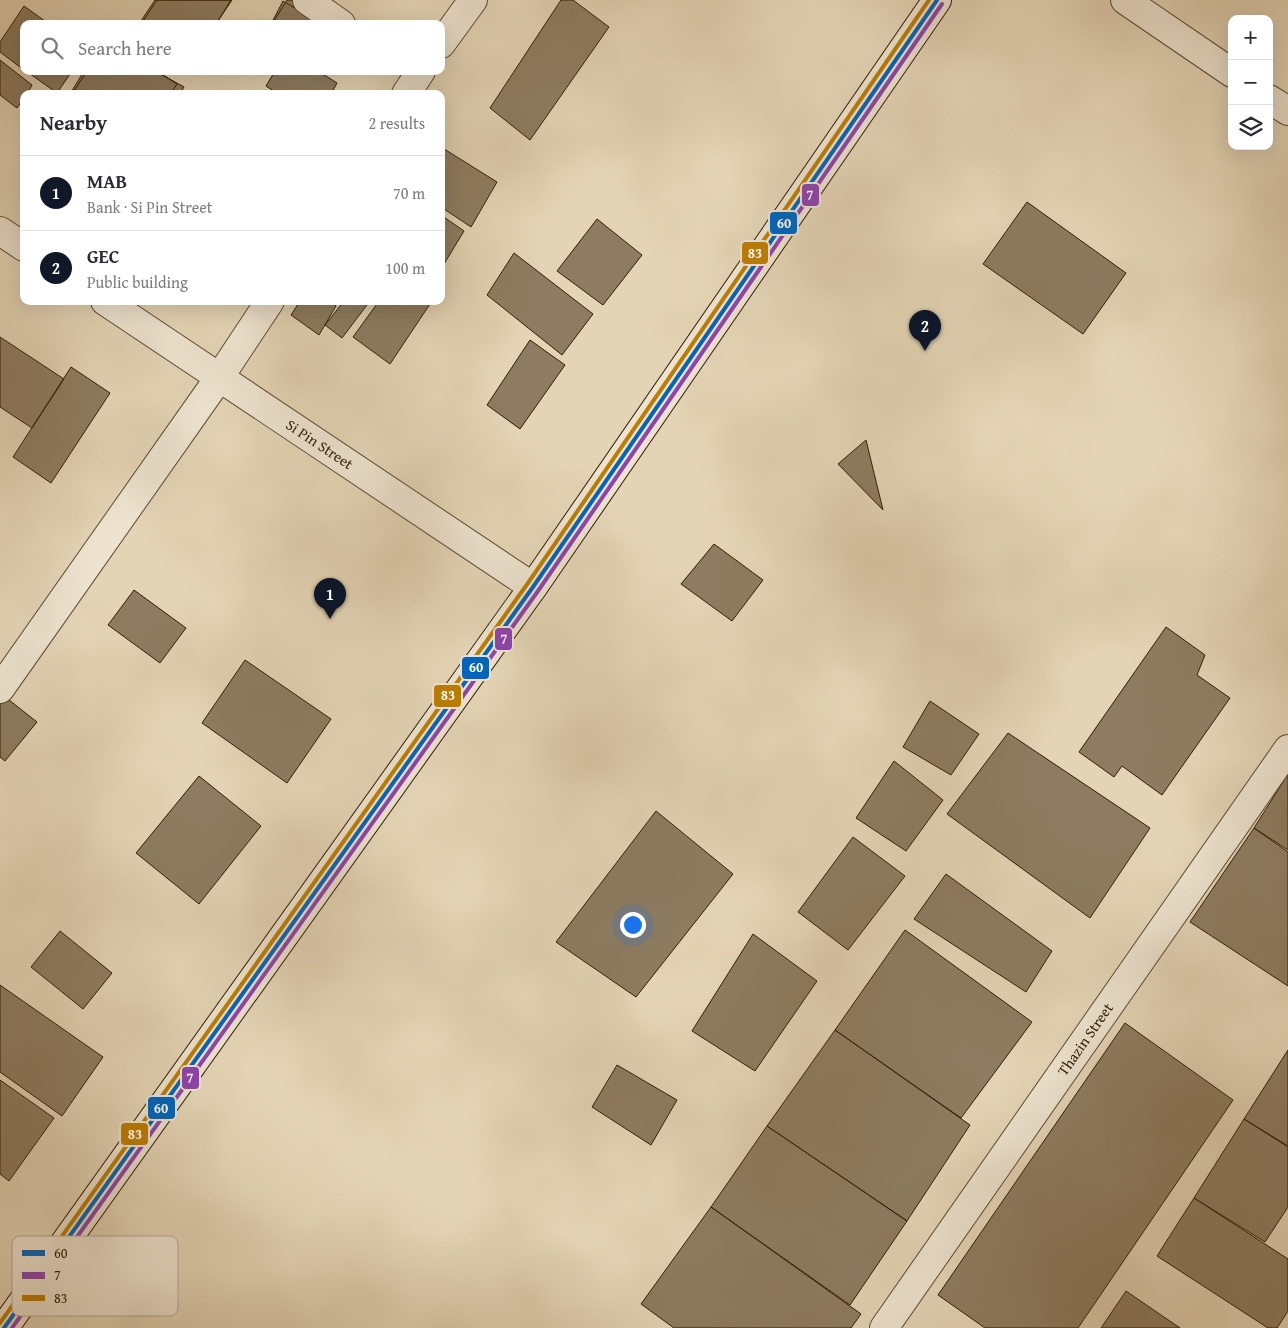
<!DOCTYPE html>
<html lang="en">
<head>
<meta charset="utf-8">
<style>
  body { margin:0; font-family:"Gentium Book Plus",serif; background:#f7f7f7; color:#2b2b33 }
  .controls { position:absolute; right:15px; top:15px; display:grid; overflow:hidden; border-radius:10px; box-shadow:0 5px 20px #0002 }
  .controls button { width:45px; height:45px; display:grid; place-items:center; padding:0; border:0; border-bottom:1px solid #e1e1e2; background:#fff; color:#2b2b33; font:25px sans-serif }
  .you { position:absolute; left:632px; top:924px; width:18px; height:18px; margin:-12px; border:4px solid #fff; border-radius:50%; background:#1a73e8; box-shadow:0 0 0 8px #1a73e833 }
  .badge { display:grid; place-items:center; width:32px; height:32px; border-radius:50%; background:#111827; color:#fff; font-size:16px; font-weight:700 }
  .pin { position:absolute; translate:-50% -41px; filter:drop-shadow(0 1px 2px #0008) }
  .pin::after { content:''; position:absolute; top:26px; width:18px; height:15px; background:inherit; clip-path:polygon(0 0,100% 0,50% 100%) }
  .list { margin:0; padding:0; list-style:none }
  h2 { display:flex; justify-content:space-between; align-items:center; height:65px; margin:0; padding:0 20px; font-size:21px }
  h2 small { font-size:16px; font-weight:400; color:#7c7c81 }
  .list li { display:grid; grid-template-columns:32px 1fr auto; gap:15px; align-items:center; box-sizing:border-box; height:75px; padding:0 20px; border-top:1px solid #e1e1e2 }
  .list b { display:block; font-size:19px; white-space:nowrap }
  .list p { margin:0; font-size:16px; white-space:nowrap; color:#7c7c81 }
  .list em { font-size:16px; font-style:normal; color:#7c7c81 }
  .icon { flex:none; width:28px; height:28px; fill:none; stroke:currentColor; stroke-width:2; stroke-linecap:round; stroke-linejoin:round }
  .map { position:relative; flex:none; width:1288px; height:1328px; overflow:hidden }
  .search { position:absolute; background:#fff; box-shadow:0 5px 20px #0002; left:20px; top:20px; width:425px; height:55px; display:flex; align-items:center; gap:12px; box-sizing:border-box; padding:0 18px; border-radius:10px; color:#7c7c81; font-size:19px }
  .panel { position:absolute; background:#fff; box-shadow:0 5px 20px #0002; left:20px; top:90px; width:425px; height:215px; border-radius:10px }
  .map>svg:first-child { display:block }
</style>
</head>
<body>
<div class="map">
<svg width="1288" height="1328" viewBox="0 0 1288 1328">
  <rect width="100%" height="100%" fill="#e3d4b5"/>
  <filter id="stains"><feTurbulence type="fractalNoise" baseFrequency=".004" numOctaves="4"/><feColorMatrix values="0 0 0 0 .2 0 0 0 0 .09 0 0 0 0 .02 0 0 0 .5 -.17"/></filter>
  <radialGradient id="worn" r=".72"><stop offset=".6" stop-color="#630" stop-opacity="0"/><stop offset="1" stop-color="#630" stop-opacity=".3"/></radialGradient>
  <!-- building -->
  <path fill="#8d7c61" stroke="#301d05" d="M155,0H232L216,24H139Z
    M157,0H231L216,24H147L143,21Z
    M287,0H291L327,24H272Z
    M561,0H573L609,27L530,140L490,108Z
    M283,1L321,24H271Z
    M24,6L49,24H24V70L0,52V42Z
    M0,60L32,85L27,94H24V98L17,108L0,95Z
    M26,71H72L57,93Z
    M84,71H157L177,84L170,94H70Z
    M87,71H155L184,87L180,94H72Z
    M275,71H318L337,83L331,94H278L266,86Z
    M441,147L497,182L471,227L441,207Z
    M1027,202L1126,273L1083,334L983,264Z
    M441,215L464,231L441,269Z
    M597,219L642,255L603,305L557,271Z
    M514,253L593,314L562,355L487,295Z
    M300,301H330L336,306L319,335L291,315Z
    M344,301H370L342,338L325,325Z
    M379,301H432L390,364L353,337Z
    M0,337L64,379L32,428L0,407Z
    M530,340L565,365L520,429L487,405Z
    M71,367L110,393L51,483L13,457Z
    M866,440L883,510L838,464Z
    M714,544L763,580L732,621L681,584Z
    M134,590L186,628L160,663L108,625Z
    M1166,627L1205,655L1197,675L1230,698L1162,795L1122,766L1114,777L1079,752Z
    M245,660L331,719L287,783L202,723Z
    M4,696L37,722L5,761L0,757V701Z
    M930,701L979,734L951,775L903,747Z
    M1008,733L1150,828L1090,918L947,814Z
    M894,761L943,800L906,851L856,818Z
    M1288,774V850L1254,828Z
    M199,776L261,826L199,904L136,853Z
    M656,811L733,874L636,997L556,942Z
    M1254,828L1288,852V986L1190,922Z
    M853,837L905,876L848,950L798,912Z
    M946,874L1052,951L1026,992L914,919Z
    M905,930L1032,1022L961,1118L835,1030Z
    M60,931L112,973L83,1009L31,967Z
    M753,934L817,981L755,1071L692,1031Z
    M0,985L103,1057L62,1116L0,1072Z
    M1125,1023L1233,1100L1078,1328H985L938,1295Z
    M835,1030L970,1125L907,1221L767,1126Z
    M1288,1050V1146L1244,1119Z
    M617,1065L677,1100L651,1145L592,1107Z
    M0,1080L54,1118L9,1181L0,1174Z
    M1244,1119L1288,1147V1207L1265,1242L1194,1198Z
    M767,1126L907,1221L850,1305L711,1207Z
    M1194,1198L1288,1259V1311L1277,1328H1268L1157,1256Z
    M711,1207L861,1314L851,1328H674L641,1304Z
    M1126,1291L1180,1328H1101Z"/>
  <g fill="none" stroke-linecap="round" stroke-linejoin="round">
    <!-- minor casing -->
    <g stroke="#5d4b31" stroke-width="30">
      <g id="minor">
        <path d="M307,0L341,24"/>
        <path d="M441,44L473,0"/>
        <path d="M406,94L421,71"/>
        <path d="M0,689L219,378L270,301"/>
        <path id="s1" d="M884,1328L1288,749"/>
      </g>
    </g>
    <!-- tertiary casing -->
    <g stroke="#5d4b31" stroke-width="30">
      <g id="tertiary">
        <path d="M1125,0L1232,73"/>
        <path d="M1269,99L1288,111"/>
        <path d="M0,231L24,247"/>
        <path id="s2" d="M105,301L533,587"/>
      </g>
    </g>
    <!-- secondary casing -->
    <g stroke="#301d05" stroke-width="30">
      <path id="secondary" d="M4,1328L533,587L937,0"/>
    </g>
    <!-- minor -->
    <use href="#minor" stroke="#ede3cf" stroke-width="28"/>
    <!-- tertiary -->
    <use href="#tertiary" stroke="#ede3cf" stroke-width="28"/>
    <!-- secondary -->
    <use href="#secondary" stroke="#ede3cf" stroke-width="28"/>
    <!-- bus-1 casing -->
    <g stroke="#ede3cf" stroke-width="8">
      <path id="bus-1" d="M4,1328L533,587L937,0"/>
    </g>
    <!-- bus-2 casing -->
    <g stroke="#ede3cf" stroke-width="8">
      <path id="bus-2" d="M12,1328L538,591L942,4"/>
    </g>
    <!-- bus-3 casing -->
    <g stroke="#ede3cf" stroke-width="8">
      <path id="bus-3" d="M0,1323L528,583L929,0"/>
    </g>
    <!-- bus-1 -->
    <use href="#bus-1" stroke="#0065bd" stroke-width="4"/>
    <!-- bus-2 -->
    <use href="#bus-2" stroke="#8e44ad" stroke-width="4"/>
    <!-- bus-3 -->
    <use href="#bus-3" stroke="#bb7d02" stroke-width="4"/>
  </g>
  <g text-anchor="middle" stroke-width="4" stroke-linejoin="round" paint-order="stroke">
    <!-- street labels -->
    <g font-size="15" fill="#301d05" stroke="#ede3cf">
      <text dy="5" stroke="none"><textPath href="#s2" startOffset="258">Si Pin Street</textPath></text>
      <text dy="5" stroke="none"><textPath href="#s1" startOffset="352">Thazin Street</textPath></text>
    </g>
  </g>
  <!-- legend -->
  <rect x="12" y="1236" width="166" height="80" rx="8" fill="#ede3cf" stroke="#b4a892" stroke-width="1"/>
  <rect x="22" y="1250" width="23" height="6" fill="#0065bd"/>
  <rect x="22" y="1272" width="23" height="7" fill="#8e44ad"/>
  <rect x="22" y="1295" width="23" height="6" fill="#bb7d02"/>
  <g font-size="14" fill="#301d05">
    <text x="54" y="1258">60</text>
    <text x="54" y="1280">7</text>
    <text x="54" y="1303">83</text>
  </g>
  <g stroke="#ede3cf" stroke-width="2">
    <rect x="801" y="183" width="19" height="24" rx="5" fill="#8e44ad"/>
    <rect x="769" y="211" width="29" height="24" rx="5" fill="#0065bd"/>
    <rect x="741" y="241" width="28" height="24" rx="5" fill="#bb7d02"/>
    <rect x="494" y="627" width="19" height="24" rx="5" fill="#8e44ad"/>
    <rect x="461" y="656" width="29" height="24" rx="5" fill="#0065bd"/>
    <rect x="433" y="684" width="29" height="24" rx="5" fill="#bb7d02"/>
    <rect x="181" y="1066" width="19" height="24" rx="5" fill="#8e44ad"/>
    <rect x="147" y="1096" width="29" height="24" rx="5" fill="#0065bd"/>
    <rect x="120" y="1122" width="29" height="24" rx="5" fill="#bb7d02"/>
  </g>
  <g font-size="14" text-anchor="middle" font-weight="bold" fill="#fff">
    <text x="810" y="200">7</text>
    <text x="784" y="228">60</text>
    <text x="755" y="258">83</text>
    <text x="504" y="644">7</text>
    <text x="476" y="672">60</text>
    <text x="448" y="700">83</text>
    <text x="190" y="1083">7</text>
    <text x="161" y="1113">60</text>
    <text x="135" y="1139">83</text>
  </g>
  <rect width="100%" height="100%" filter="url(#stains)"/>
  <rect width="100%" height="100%" fill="url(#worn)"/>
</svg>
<div class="controls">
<button>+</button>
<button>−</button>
<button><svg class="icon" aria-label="layers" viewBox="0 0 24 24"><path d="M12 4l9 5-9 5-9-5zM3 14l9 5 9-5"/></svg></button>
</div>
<div class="you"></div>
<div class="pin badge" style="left:330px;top:619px">1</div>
<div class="pin badge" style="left:925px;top:351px">2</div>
<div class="search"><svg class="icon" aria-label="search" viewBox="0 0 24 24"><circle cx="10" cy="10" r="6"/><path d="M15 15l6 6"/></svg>Search here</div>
<section class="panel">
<h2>Nearby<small>2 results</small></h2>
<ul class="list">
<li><span class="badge">1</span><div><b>MAB</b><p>Bank · Si Pin Street</p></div><em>70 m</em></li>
<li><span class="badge">2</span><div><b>GEC</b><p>Public building</p></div><em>100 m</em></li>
</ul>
</section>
</div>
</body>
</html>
